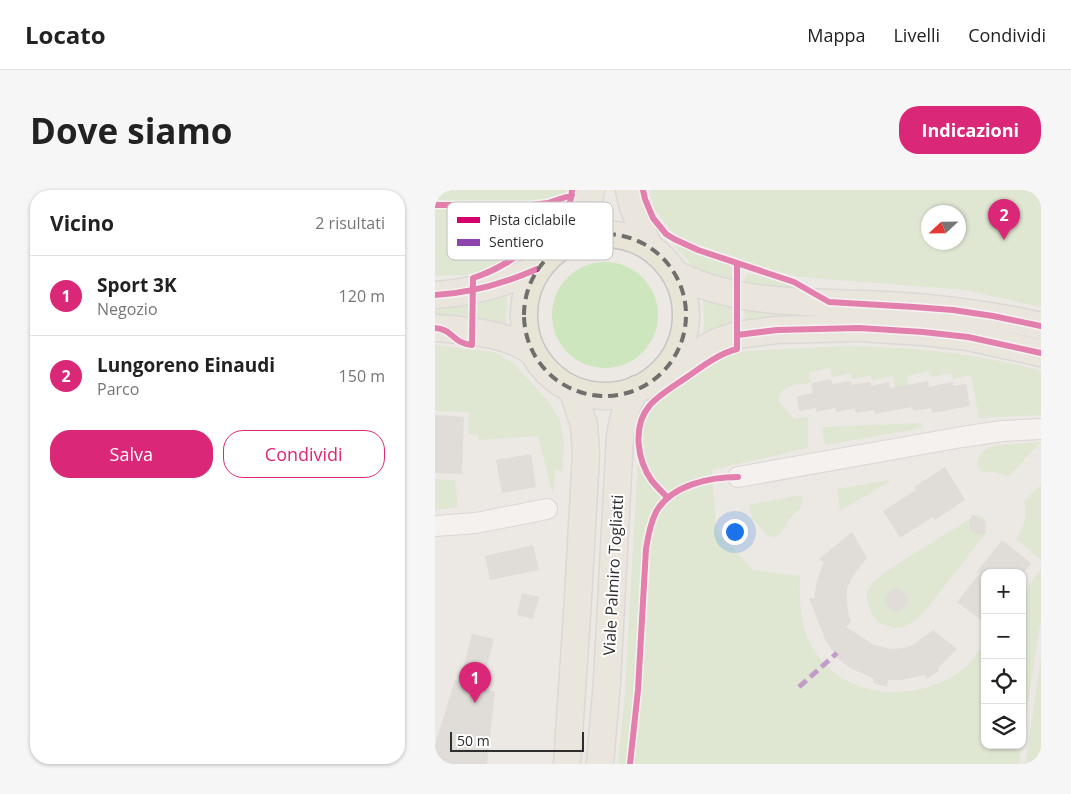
<!DOCTYPE html>
<html lang="it">
<head>
<meta charset="utf-8">
<style>
  body { margin:0; font-family:"Open Sans",sans-serif; background:#f6f6f6; color:#222 }
  .controls { position:absolute; right:15px; bottom:15px; display:grid; overflow:hidden; border-radius:10px; box-shadow:0 1px 4px #0004 }
  .controls button { width:45px; height:45px; display:grid; place-items:center; padding:0; border:0; border-bottom:1px solid #e0e0e0; background:#fff; color:#222; font:25px sans-serif }
  .compass { position:absolute; left:486px; top:15px; width:45px; height:45px; border-radius:50%; background:#fff; box-shadow:0 1px 4px #0004; rotate:248deg }
  .scale { position:absolute; left:15px; bottom:12px; width:134px; box-sizing:border-box; padding-left:5px; border:2px solid #2e2e2e; border-top:0; font-size:14px; line-height:18px; white-space:nowrap; color:#2e2e2e; -webkit-text-stroke:4px #fff; paint-order:stroke }
  .you { position:absolute; left:299px; top:341px; width:18px; height:18px; margin:-12px; border:4px solid #fff; border-radius:50%; background:#1a73e8; box-shadow:0 0 0 8px #1a73e833 }
  .badge { display:grid; place-items:center; width:32px; height:32px; border-radius:50%; background:#db2777; color:#fff; font-size:16px; font-weight:700 }
  .pin { position:absolute; translate:-50% -41px; filter:drop-shadow(0 1px 2px #0008) }
  .pin::after { content:''; position:absolute; top:26px; width:18px; height:15px; background:inherit; clip-path:polygon(0 0,100% 0,50% 100%) }
  .list { margin:0; padding:0; list-style:none }
  h2 { display:flex; justify-content:space-between; align-items:center; height:65px; margin:0; padding:0 20px; font-size:21px }
  h2 small { font-size:16px; font-weight:400; color:#767676 }
  .list li { display:grid; grid-template-columns:32px 1fr auto; gap:15px; align-items:center; box-sizing:border-box; height:80px; padding:0 20px; border-top:1px solid #e0e0e0 }
  .list b { display:block; font-size:19px; white-space:nowrap }
  .list p { margin:0; font-size:16px; white-space:nowrap; color:#767676 }
  .list em { font-size:16px; font-style:normal; color:#767676 }
  .actions { display:flex; gap:10px; padding:15px 20px }
  .actions a { flex:1; padding:11px 0; border:1px solid #db2777; border-radius:20px; text-align:center; font-size:18px; color:#db2777 }
  .actions .main { background:#db2777; color:#fff }
  .icon { flex:none; width:28px; height:28px; fill:none; stroke:currentColor; stroke-width:2; stroke-linecap:round; stroke-linejoin:round }
  .map { position:relative; flex:none; width:606px; height:574px; overflow:hidden; border-radius:20px }
  header { display:flex; align-items:center; gap:30px; box-sizing:border-box; height:70px; padding:0 25px; background:#fff; border-bottom:1px solid #e0e0e0 }
  header strong { font-size:24px }
  nav { display:flex; gap:28px; margin-inline-start:auto; font-size:18px }
  .intro { display:flex; align-items:center; justify-content:space-between; box-sizing:border-box; height:120px; padding:0 30px }
  h1 { margin:0; font-size:35px }
  .button { padding:12px 22px; border-radius:20px; background:#db2777; color:#fff; font-size:18px; font-weight:700 }
  main { display:flex; gap:30px; padding:0 30px }
  aside { flex:1; background:#fff; border-radius:20px; box-shadow:0 1px 4px #0004 }
  .map>svg:first-child { display:block }
</style>
</head>
<body>
<header>
<strong>Locato</strong>
<nav><a>Mappa</a><a>Livelli</a><a>Condividi</a></nav>
</header>
<div class="intro"><h1>Dove siamo</h1><a class="button">Indicazioni</a></div>
<main>
<aside>
<h2>Vicino<small>2 risultati</small></h2>
<ul class="list">
<li><span class="badge">1</span><div><b>Sport 3K</b><p>Negozio</p></div><em>120 m</em></li>
<li><span class="badge">2</span><div><b>Lungoreno Einaudi</b><p>Parco</p></div><em>150 m</em></li>
</ul>
<div class="actions"><a class="main">Salva</a><a>Condividi</a></div>
</aside>
<div class="map">
<svg width="606" height="574" viewBox="0 0 606 574">
  <rect width="100%" height="100%" fill="#ece8e4"/>
  <!-- green -->
  <path fill="#cee6be" fill-rule="evenodd" d="M0,0H132C131,9 129,18 124,26C114,43 66,76 46,82C32,86 15,85 0,86Z
    M214,0H606V117L530,100L365,87L337,80L251,50L237,42L219,19ZM524,22V52H493V22Z
    M237,54L294,75L297,82V93L263,81Z
    M117 125a53 53 0 1 1 106 0a53 53 0 1 1-106 0Z
    M312,84H319L363,97V99L310,95L308,92Z
    M69,105H72L71,136L42,130L43,114Z
    M268,110L281,114L298,116L299,134L268,146L269,131Z
    M34,115V129L0,127V117Z
    M311,118L537,134L606,148V153L310,132L309,119Z
    M0,155L58,162L66,165L80,175L113,211L125,231L129,252L127,281L120,280L118,305L103,246L43,250V244L35,245L33,243L34,224L33,222L0,221Z
    M410,156C475,157 543,163 606,181V225L544,228L536,185L518,189L517,183L496,187L494,181L472,186L477,216L463,219L458,186L437,190L436,186L417,189L416,183L397,187L395,178L374,182L376,193C362,195 346,194 343,210L359,229L373,227V258L277,280L281,337L285,344L318,380L365,386C364,409 365,436 377,457C406,508 474,514 522,484C533,477 542,463 550,453V555H586L584,574H183L190,503L203,271H205C208,283 214,294 223,303L229,299C205,275 198,237 223,211L283,170L299,164L310,161Z
    M487,233V238L390,255L387,237Z
    M606,252L574,286L558,282H547L542,275C542,266 548,260 556,256Z
    M0,289L20,290L23,317L0,320Z
    M454,290V292L405,321L402,299Z
    M606,295V370L581,349C590,336 592,327 589,311Z
    M366,305L368,310L367,316L354,329L346,343L339,348L333,346L317,328L314,315Z
    M541,325L547,327L551,331V343L493,417L481,430L469,437L461,438L446,434L441,429L437,424L432,410V403L439,391L459,376Z
    M606,379V429L587,549V405Z
    M606,467V574H590L592,564Z"/>
  <!-- building -->
  <path fill="#d1cecb" d="M396,189L397,194L416,191V195L435,192L436,196L454,192L455,198L493,191L494,197L518,192V196L531,194L535,216L497,223L496,218L478,221L477,217L440,224L439,220L421,223L420,218L401,222L400,218L381,222V218L364,221L362,206L378,203L376,193Z
    M0,225L29,227L27,284L0,283Z
    M96,264L101,297L67,303L61,270Z
    M510,277L530,310L500,330L498,327L465,348L448,321L481,300L479,297Z
    M537,324L549,331L551,343L542,344L535,340L534,335Z
    M417,342L432,368L419,384L412,398V414L414,427L416,432L411,437L439,455L457,459L468,458L478,455L498,440L522,459L503,478L504,481L491,489L490,485L466,490H453L452,497L438,493L439,489L415,478L402,468L390,449L374,408H379L382,391L389,372L384,369Z
    M567,350L596,373L589,383H550V433L522,412L545,383H541Z
    M98,355L104,380L55,390L50,366Z
    M450 410a11 11 0 1 1 22 0a11 11 0 1 1-22 0Z
    M87,403L104,407L98,429L82,425Z
    M37,444L59,449L46,498L60,502L52,574H0V555L20,490L25,491Z"/>
  <g fill="none" stroke-linecap="round" stroke-linejoin="round">
    <!-- minor casing -->
    <g stroke="#c5c4c5" stroke-width="22">
      <path id="minor" d="M303,287L527,247L567,241L606,239
        M0,336L41,333L112,319"/>
    </g>
    <!-- major casing -->
    <g stroke="#c6c5c4" stroke-width="29">
      <path id="major" d="M194,0L198,17L213,55
        M89 125a81 81 0 1 1 162 0a81 81 0 1 1-162 0Z
        M126,55C144,35 151,28 156,0
        M239,83C304,117 380,111 452,115C504,118 555,124 606,136
        M0,105C37,103 68,94 102,79
        M0,138C29,140 74,143 97,162
        M232,179L282,152L302,145L342,140L424,138L488,142L533,147L606,163
        M132,574L143,409L151,264L149,235L137,199
        M165,574L172,491L185,246C188,229 191,213 202,199"/>
    </g>
    <!-- minor -->
    <use href="#minor" stroke="#fcfcfb" stroke-width="20"/>
    <!-- major -->
    <use href="#major" stroke="#e8e4d6" stroke-width="26"/>
    <!-- quiet -->
    <path stroke="#8e44ad" stroke-width="5" stroke-dasharray="10 5" stroke-linecap="butt" d="M364,497L402,463"/>
    <!-- cycleway casing -->
    <g stroke="#fff" stroke-width="9">
      <path id="cycleway" d="M208,0L210,9L218,28L231,44L239,49L263,60L359,92L394,112L479,117L518,120L558,126L606,136
        M0,15H97L113,13L137,5
        M0,105C37,103 68,94 102,79
        M0,138C18,139 17,153 37,155L38,88C61,81 79,69 98,54C108,48 118,41 125,32C131,23 137,11 137,0
        M302,145L342,140L424,138L488,142L533,147L606,163
        M233,308C228,303 222,297 217,291C202,270 197,236 215,215C225,204 239,196 252,187C268,176 283,164 302,159V73
        M195,574L203,500L211,359C213,346 215,334 221,322C236,295 275,287 303,287"/>
    </g>
    <!-- cycleway -->
    <use href="#cycleway" stroke="#d6006c" stroke-width="6"/>
  </g>
  <!-- marked area -->
  <path d="M0 0H606V574H0ZM89 125a81 81 0 1 1 162 0a81 81 0 1 1-162 0Z" fill="#ece8e4" fill-opacity=".55" fill-rule="evenodd"/>
  <path fill="none" stroke="#706f6e" stroke-width="4" stroke-dasharray="10 6" stroke-linejoin="round" d="M89 125a81 81 0 1 1 162 0a81 81 0 1 1-162 0Z"/>
  <g text-anchor="middle" stroke-width="4" stroke-linejoin="round" paint-order="stroke">
    <!-- street labels -->
    <g font-size="16" fill="#2e2e2e" stroke="#fff">
      <text transform="translate(178 385) rotate(-87)" y="6">Viale Palmiro Togliatti</text>
    </g>
  </g>
  <!-- legend -->
  <rect x="12" y="12" width="166" height="58" rx="8" fill="#fff" stroke="#c0c0c0" stroke-width="1"/>
  <rect x="22" y="27" width="23" height="6" fill="#d6006c"/>
  <rect x="22" y="49" width="23" height="7" fill="#8e44ad"/>
  <g font-size="14" fill="#2e2e2e">
    <text x="54" y="35">Pista ciclabile</text>
    <text x="54" y="57">Sentiero</text>
  </g>
</svg>
<div class="controls">
<button>+</button>
<button>−</button>
<button><svg class="icon" aria-label="locate" viewBox="0 0 24 24"><circle cx="12" cy="12" r="6"/><path d="M12 2v4M12 18v4M2 12h4M18 12h4"/></svg></button>
<button><svg class="icon" aria-label="layers" viewBox="0 0 24 24"><path d="M12 4l9 5-9 5-9-5zM3 14l9 5 9-5"/></svg></button>
</div>
<svg class="compass" viewBox="-18 -18 36 36"><path d="M0-13l5 13h-10z" fill="#e53935"/><path d="M0 13l5-13h-10z" fill="#767676"/></svg>
<div class="scale">50 m</div>
<div class="you"></div>
<div class="pin badge" style="left:40px;top:513px">1</div>
<div class="pin badge" style="left:569px;top:50px">2</div>
</div>
</main>
</body>
</html>
